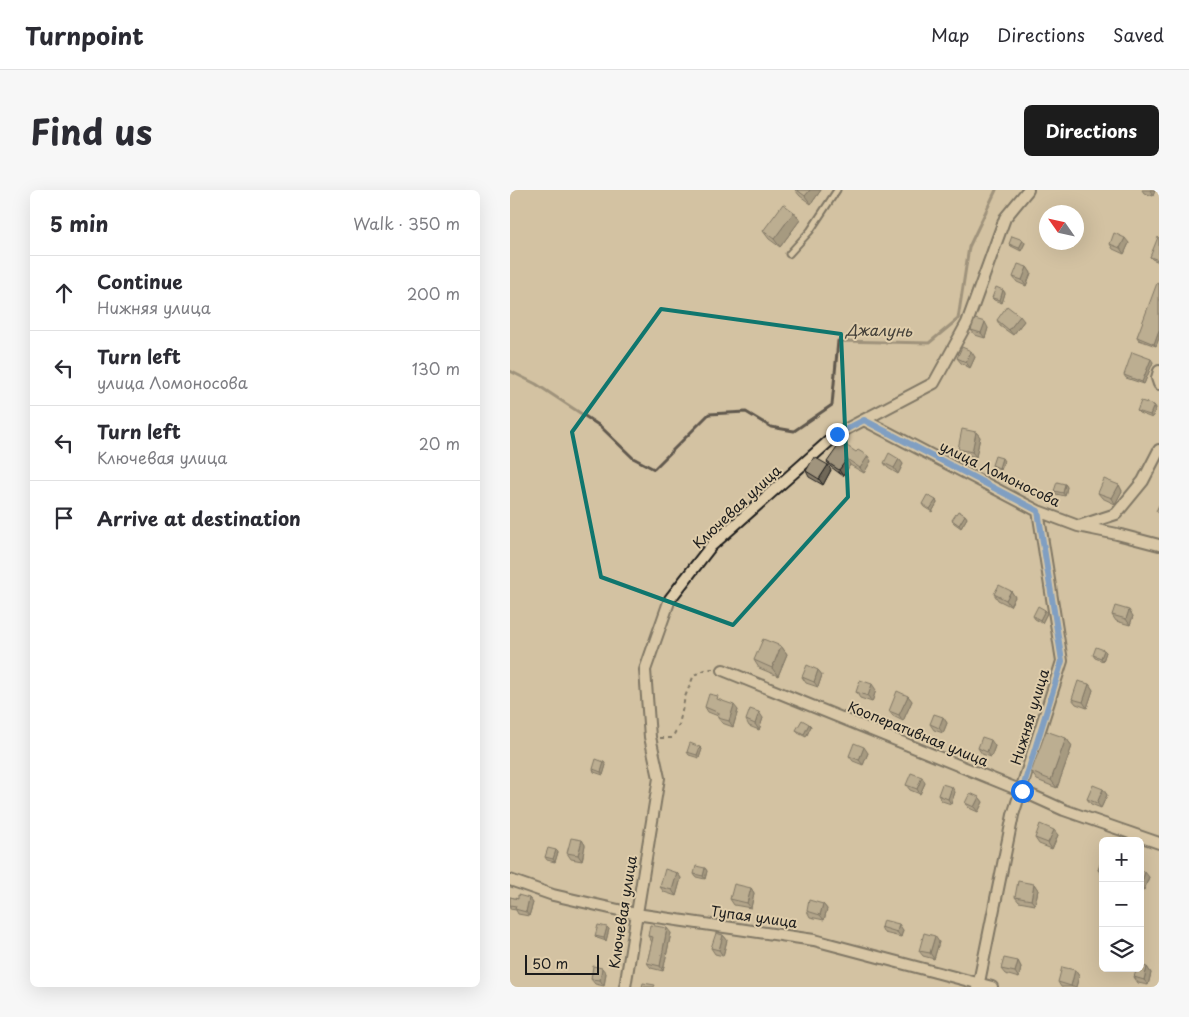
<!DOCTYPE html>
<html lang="en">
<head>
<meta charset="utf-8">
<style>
  body { margin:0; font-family:"Playpen Sans",sans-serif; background:#f7f7f7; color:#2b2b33 }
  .controls { position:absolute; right:15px; bottom:15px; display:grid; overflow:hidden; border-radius:8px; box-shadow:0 5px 20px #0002 }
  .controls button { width:45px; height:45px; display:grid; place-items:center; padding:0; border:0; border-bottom:1px solid #e1e1e2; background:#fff; color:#2b2b33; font:25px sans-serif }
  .compass { position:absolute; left:529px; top:15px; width:45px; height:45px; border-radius:50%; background:#fff; box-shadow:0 5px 20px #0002; rotate:304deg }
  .scale { position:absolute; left:15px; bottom:12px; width:74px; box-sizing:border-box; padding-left:5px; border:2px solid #1c1c1c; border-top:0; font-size:14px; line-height:18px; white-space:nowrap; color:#1c1c1c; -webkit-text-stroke:4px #dfcdab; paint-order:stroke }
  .stop { position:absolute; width:15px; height:15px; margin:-11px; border:4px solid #1a73e8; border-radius:50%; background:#fff }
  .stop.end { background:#1a73e8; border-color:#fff; box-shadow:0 1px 5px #0008 }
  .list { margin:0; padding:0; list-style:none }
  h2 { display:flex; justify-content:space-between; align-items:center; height:65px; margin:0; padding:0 20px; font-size:21px }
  h2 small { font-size:16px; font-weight:400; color:#7c7c81 }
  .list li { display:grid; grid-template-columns:32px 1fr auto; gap:15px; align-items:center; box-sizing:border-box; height:75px; padding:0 20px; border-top:1px solid #e1e1e2 }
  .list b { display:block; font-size:19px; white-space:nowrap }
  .list p { margin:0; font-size:16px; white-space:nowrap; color:#7c7c81 }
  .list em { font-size:16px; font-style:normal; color:#7c7c81 }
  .icon { flex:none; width:28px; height:28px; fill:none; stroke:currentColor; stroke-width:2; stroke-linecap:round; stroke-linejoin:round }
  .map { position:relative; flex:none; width:649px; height:797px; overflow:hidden; border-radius:8px }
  header { display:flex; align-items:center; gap:30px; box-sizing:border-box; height:70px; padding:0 25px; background:#fff; border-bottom:1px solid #e1e1e2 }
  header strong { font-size:24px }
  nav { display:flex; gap:28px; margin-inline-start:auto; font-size:18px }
  .intro { display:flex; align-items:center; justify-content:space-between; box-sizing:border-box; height:120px; padding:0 30px }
  h1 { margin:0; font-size:35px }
  .button { padding:12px 22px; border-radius:8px; background:#1c1c1c; color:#fff; font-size:18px; font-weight:700 }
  main { display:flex; gap:30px; padding:0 30px }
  aside { flex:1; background:#fff; border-radius:8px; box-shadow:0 5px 20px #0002 }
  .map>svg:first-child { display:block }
</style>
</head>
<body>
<header>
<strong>Turnpoint</strong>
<nav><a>Map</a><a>Directions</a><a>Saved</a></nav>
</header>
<div class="intro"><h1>Find us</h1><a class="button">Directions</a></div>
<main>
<aside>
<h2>5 min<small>Walk · 350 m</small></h2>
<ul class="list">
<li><svg class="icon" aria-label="ahead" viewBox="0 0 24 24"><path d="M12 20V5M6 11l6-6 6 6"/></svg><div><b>Continue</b><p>Нижняя улица</p></div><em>200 m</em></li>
<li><svg class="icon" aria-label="left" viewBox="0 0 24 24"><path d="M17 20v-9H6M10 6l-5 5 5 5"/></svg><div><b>Turn left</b><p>улица Ломоносова</p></div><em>130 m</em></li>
<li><svg class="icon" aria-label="left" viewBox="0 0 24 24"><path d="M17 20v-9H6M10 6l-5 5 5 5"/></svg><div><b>Turn left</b><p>Ключевая улица</p></div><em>20 m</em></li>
<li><svg class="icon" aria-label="arrive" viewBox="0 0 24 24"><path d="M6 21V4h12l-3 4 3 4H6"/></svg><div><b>Arrive at destination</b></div></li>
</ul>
</aside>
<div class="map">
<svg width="649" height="797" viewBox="0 0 649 797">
  <rect width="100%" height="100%" fill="#d3c2a2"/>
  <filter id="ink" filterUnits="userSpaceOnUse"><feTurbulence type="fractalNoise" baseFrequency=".02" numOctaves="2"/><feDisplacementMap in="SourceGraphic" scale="10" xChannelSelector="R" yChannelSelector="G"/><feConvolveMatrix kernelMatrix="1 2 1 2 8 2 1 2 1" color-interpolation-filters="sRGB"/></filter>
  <g filter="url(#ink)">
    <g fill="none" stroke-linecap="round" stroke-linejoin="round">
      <!-- stream -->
      <path stroke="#60594e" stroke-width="3" d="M0,181L26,194L90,236L123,268L144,279L199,224L236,222L261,237L284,241L322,215L328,151L419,153L448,129L459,57L486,0"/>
      <!-- service casing -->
      <g stroke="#1c1c1c" stroke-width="9">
        <path id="service" d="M279,64L300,41L327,0"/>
      </g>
      <!-- minor casing -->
      <g stroke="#1c1c1c" stroke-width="14">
        <path id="minor" d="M649,181L647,188L649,194
          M354,230L528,321L568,336L607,344L649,355
          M569,336L606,324L633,291L649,260
          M213,480L512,601L554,620L649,653
          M0,690L43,705L126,724L304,750L482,797
          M115,797L149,588L140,547L135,480L160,409L201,356L327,244L424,193L457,133L495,28L518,0
          M468,797L503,625L552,471L528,321"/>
      </g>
      <!-- path -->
      <path stroke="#1c1c1c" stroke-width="2" stroke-dasharray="4 4" stroke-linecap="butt" d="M150,548H162L169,535L175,507L184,485L197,479H203"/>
      <!-- service -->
      <use href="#service" stroke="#dfcdab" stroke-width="5"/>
      <!-- minor -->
      <use href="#minor" stroke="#dfcdab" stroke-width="10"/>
    </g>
    <!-- wall -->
    <path fill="#8a7f6c" stroke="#1c1c1c" d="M285,0H311L301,14L290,6Z
      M632,0H645L643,6L634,3Z
      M290,30L270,57L259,49L253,41Z
      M649,48V72L642,69L640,67Z
      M513,50L515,53L511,61L501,56L499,54Z
      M619,53L614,64L603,59L600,54Z
      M517,77L521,83L516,96L507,92L503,87Z
      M649,94V148L646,156L629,150L627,147Z
      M493,100L495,103L492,113L484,110L482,108Z
      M487,130L514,131L503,145L490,136Z
      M478,138L475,148L465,145L461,140Z
      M465,167L460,178L451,173L447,168Z
      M643,172L634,194L616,188L614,185Z
      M644,215L646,218L642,228L629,223L627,221Z
      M466,242L470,247L466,267L451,264L448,259Z
      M346,262L361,271L354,283L340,275L333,286L321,277L317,272Z
      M389,269L393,274L388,284L378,278L374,273Z
      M494,271L491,280L483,278L482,275Z
      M321,280L313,295L299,287L296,281Z
      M555,294L557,297L555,306L546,304L544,301Z
      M609,295L612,301L605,314L592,308L588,303Z
      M426,310L427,313L422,322L414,317L412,314Z
      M455,325L457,328L451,338L444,333L442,330Z
      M501,401L505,407L500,416L488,410L484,404Z
      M535,420L537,423L532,433L525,429L523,426Z
      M602,425L623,426L620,435L606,431Z
      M271,456L277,464L268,486L249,478L244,470Z
      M596,462L593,471L585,468L583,465Z
      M308,480L312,485L308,497L296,493L292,487Z
      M579,494L583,500L577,518L566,514L562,509Z
      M366,500L362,512L350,508L346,502Z
      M398,506L402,511L393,531L383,526L379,521Z
      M210,510L228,520L223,537L212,533L208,528V526L198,522L195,517Z
      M433,527L437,533L433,543L424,540L420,534Z
      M253,528L249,540L239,536L236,530Z
      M301,536L296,547L288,543L286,540Z
      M556,548L562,556L547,598L527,590L521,582Z
      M485,556L481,567L472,564L468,558Z
      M192,559L189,568L179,565L177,562Z
      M358,563L353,575L343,571L339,566Z
      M96,575L93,585L84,582L83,579Z
      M415,593L410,604L400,600L396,595Z
      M593,599L597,605L591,618L581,614L577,609Z
      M445,602L441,614L432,611L428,605Z
      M469,607L473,612L468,622L459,618L455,613Z
      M548,645L542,659L529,654L525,648Z
      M72,650L75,655L72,671L61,669L57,663Z
      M46,660L48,662L45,672L37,670L35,667Z
      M593,669V686L588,680Z
      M195,678L197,681L195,689L186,687L184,684Z
      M630,680L639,687L634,700L630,699Z
      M167,683L171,688L166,706L154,702L150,697Z
      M524,694L528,700L525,715L509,712L505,707Z
      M241,698L244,703L241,718L224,715L220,709Z
      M0,707L8,709L19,708L23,713L19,726L8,724L6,720L0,719Z
      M313,714L317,719L314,730L300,727L297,721Z
      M371,737L393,740L391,747L374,743Z
      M99,739L96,751L87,748L85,746Z
      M161,743L153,781L141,778L137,773L142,752L138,746Z
      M213,745L217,750L213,766L205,764L201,758Z
      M429,752L424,769L413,766L409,761Z
      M508,771L511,777L509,788L495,784L491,779Z
      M637,777L641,783L638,795L628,793L624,787Z
      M565,780L569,786L566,797H551L548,792Z
      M96,783L94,796L85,794L81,789Z"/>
    <!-- shaded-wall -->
    <path fill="#706858" stroke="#1c1c1c" d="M300,0H311L301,14L295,6Z
      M640,0H645L643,6Z
      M284,22L290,30L270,57L264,49Z
      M615,48L619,53L614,64L610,58Z
      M513,50L515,53L511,61L509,58Z
      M517,77L521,83L516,96L512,90Z
      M493,100L495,103L492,113L490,110Z
      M510,126L514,131L503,145L499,140Z
      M475,132L478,138L475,148L471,143Z
      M649,140V148L646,156L644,154Z
      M461,161L465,167L460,178L456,172Z
      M641,169L643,172L634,194L632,192Z
      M644,215L646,218L642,228L640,225Z
      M466,242L470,247L466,267L462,262Z
      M358,266L361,271L354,283L350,278Z
      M492,268L494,271L491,280L489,278Z
      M337,269L340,275L333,286L329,280Z
      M389,269L393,274L388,284L384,278Z
      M318,275L321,280L313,295L309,289Z
      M555,294L557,297L555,306L553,303Z
      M609,295L612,301L605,314L602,308Z
      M426,310L427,313L422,322L420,319Z
      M455,325L457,328L451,338L449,335Z
      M501,401L505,407L500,416L496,410Z
      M535,420L537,423L532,433L530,430Z
      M619,420L623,426L620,435L616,429Z
      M271,456L277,464L268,486L262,478Z
      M594,460L596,462L593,471L591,468Z
      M308,480L312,485L308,497L304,492Z
      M362,494L366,500L362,512L358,506Z
      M579,494L583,500L577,518L573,512Z
      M398,506L402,511L393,531L389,525Z
      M224,515L228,520L223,537L219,531Z
      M249,522L253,528L249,540L245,534Z
      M433,527L437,533L433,543L429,538Z
      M299,534L301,536L296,547L294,544Z
      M556,548L562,556L547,598L541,590Z
      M481,550L485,556L481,567L477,562Z
      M190,557L192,559L189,568L187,565Z
      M354,557L358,563L353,575L349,570Z
      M94,572L96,575L93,585L91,582Z
      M412,587L415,593L410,604L407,599Z
      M442,597L445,602L441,614L438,609Z
      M593,599L597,605L591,618L587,613Z
      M469,607L473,612L468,622L464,617Z
      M544,640L548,645L542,659L538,653Z
      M72,650L75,655L72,671L68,665Z
      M46,660L48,662L45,672L43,669Z
      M195,678L197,681L195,689L193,686Z
      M635,682L639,687L634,700L631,695Z
      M167,683L171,688L166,706L162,700Z
      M524,694L528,700L525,715L521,710Z
      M241,698L244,703L241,718L237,713Z
      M19,708L23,713L19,726L16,722Z
      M313,714L317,719L314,730L310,725Z
      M389,734L393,740L391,747L387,742Z
      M97,737L99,739L96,751L94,748Z
      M157,738L161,743L153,781L150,776Z
      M213,745L217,750L213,766L209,760Z
      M425,746L429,752L424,769L420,763Z
      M508,771L511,777L509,788L505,782Z
      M637,777L641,783L638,795L634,790Z
      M92,778L96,783L94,796L90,790Z
      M565,780L569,786L566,797H562L561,796Z"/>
    <!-- building -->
    <path fill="#a0947d" stroke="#1c1c1c" d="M287,0H300L295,6Z
      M273,14L284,22L264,49L253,41Z
      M604,43L615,48L610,58L600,54Z
      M502,46L513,50L509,58L499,54Z
      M648,47L649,48V70L640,67Z
      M508,74L517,77L512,90L503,87Z
      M647,93L649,94V140L644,154L627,147Z
      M486,97L493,100L490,110L482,108Z
      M497,116L510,126L499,140L487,130Z
      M465,129L475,132L471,143L461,140Z
      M452,157L461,161L456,172L447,168Z
      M622,162L641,169L632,192L614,185Z
      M631,211L644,215L640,225L627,221Z
      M452,239L466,242L462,262L448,259Z
      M331,252L346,262L348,260L358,266L350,278L337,269L329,280L317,272Z
      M379,263L389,269L384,278L374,273Z
      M485,266L492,268L489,278L482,275Z
      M304,267L318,275L309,289L296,281Z
      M594,289L609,295L602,308L588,303Z
      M547,292L555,294L553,303L544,301Z
      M417,305L426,310L420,319L412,314Z
      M649,315V323L646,321Z
      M448,321L455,325L449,335L442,330Z
      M489,395L501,401L496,410L484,404Z
      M528,416L535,420L530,430L523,426Z
      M605,416L619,420L616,429L602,425Z
      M253,449L271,456L262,478L244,470Z
      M586,457L594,460L591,468L583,465Z
      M297,475L308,480L304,492L292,487Z
      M350,490L362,494L358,506L346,502Z
      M568,491L579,494L573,512L562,509Z
      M387,501L398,506L389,525L379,521Z
      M199,504L208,506L207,509L224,515L219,531L208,528L209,523L195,517Z
      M240,519L249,522L245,534L236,530Z
      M424,524L433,527L429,538L420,534Z
      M292,530L299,534L294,544L286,540Z
      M536,541L556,548L541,590L521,582Z
      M472,547L481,550L477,562L468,558Z
      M180,553L190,557L187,565L177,562Z
      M344,553L354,557L349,570L339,566Z
      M86,569L94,572L91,582L83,579Z
      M401,583L412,587L407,599L396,595Z
      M432,594L442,597L438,609L428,605Z
      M583,595L593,599L587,613L577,609Z
      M460,603L469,607L464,617L455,613Z
      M530,634L544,640L538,653L525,648Z
      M61,648L72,650L68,665L57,663Z
      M38,658L46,660L43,669L35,667Z
      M592,669H593V682L588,680Z
      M186,676L195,678L193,686L184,684Z
      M155,679L167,683L162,700L150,697Z
      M630,680L635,682L631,695H630Z
      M508,691L524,694L521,710L505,707Z
      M224,694L241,698L237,713L220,709Z
      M8,705L19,708L16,722L5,719L6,716L0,715V707L8,709Z
      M299,710L313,714L310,725L297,721Z
      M373,730L389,734L387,742L371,737Z
      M88,735L97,737L94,748L85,746Z
      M140,735L157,738L150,776L137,773L143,747L138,746Z
      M206,743L213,745L209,760L201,758Z
      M414,743L425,746L420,763L409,761Z
      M494,768L508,771L505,782L491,779Z
      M630,775L637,777L634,790L624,787L627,778H630Z
      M83,776L92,778L90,790L81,789Z
      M552,777L565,780L561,796L548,792Z
      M133,793L145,795L144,797H132Z"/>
  </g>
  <g fill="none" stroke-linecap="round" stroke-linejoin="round" filter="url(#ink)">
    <!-- route -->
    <path stroke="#1a73e8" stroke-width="6" d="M327,244L354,230L528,321L552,471L512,601"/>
  </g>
  <!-- marked area -->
  <path d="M0 0H649V797H0ZM151,119L331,144L338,307L223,435L91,387L62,242Z" fill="#d3c2a2" fill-opacity=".55" fill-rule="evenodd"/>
  <path fill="none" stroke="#0f766e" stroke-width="4" stroke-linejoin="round" d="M151,119L331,144L338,307L223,435L91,387L62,242Z"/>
  <g text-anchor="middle" stroke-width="4" stroke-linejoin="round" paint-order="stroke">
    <!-- street labels -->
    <g font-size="14" fill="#1c1c1c" stroke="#dfcdab">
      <text transform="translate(490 284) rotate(26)" y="5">улица Ломоносова</text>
      <text transform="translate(227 317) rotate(-43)" y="5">Ключевая улица</text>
      <text transform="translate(520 527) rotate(-73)" y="5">Нижняя улица</text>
      <text transform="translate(408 544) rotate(22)" y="5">Кооперативная улица</text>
      <text transform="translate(113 722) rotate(-81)" y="5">Ключевая улица</text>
      <text transform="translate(244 727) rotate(8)" y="5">Тупая улица</text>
    </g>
    <!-- water labels -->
    <g font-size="15" font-style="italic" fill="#444039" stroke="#dfcdab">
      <text transform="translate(369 141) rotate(1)" y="5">Джалунь</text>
    </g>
  </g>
</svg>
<div class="controls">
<button>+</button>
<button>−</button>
<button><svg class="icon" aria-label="layers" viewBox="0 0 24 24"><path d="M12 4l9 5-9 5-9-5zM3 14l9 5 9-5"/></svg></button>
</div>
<svg class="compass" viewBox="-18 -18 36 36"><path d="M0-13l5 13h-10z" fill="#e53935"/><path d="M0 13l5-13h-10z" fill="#7c7c81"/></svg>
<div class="scale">50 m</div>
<div class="stop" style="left:512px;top:601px"></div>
<div class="stop end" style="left:327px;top:244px"></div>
</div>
</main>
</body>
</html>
